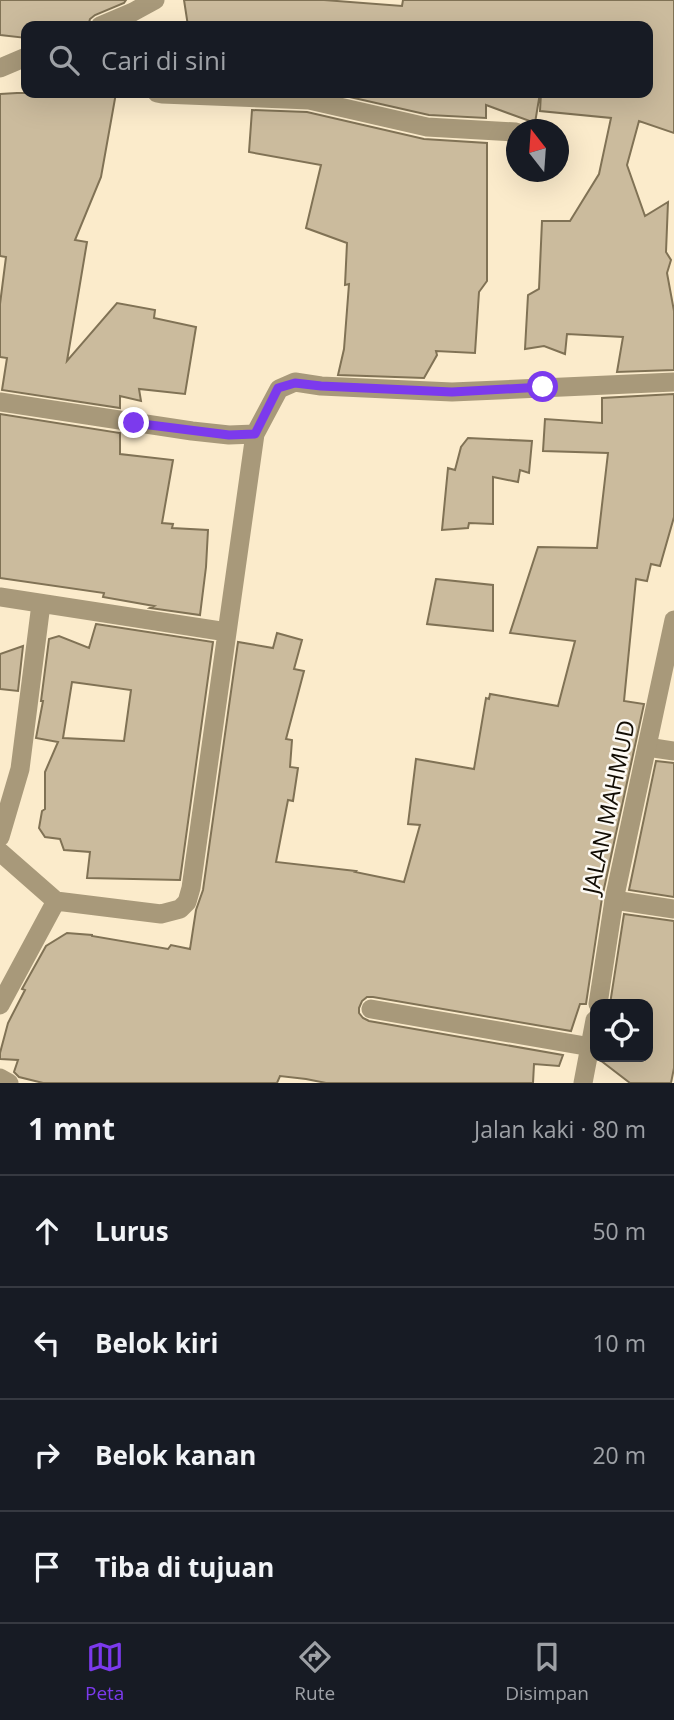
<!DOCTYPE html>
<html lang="id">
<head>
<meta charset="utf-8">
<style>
  body { margin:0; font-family:"Open Sans",sans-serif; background:#20242c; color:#f1f3f6 }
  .controls { position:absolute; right:21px; bottom:21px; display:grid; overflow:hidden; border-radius:14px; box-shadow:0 7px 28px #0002 }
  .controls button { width:63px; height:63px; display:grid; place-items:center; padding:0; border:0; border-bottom:2px solid #363941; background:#171b24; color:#f1f3f6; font:35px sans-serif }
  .compass { position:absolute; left:506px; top:119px; width:63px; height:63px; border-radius:50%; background:#171b24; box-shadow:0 7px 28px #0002; rotate:343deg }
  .stop { position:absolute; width:21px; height:21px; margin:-16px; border:5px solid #7c3aed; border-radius:50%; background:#fff }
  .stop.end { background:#7c3aed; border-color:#fff; box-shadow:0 2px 7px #0008 }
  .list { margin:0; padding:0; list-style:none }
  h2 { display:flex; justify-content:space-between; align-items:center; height:91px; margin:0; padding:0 28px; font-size:30px }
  h2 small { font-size:23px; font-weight:400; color:#9ea1a6 }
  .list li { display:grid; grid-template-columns:46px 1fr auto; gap:21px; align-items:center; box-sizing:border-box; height:112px; padding:0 28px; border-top:2px solid #363941 }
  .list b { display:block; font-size:26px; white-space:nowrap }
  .list em { font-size:23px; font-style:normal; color:#9ea1a6 }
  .icon { flex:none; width:38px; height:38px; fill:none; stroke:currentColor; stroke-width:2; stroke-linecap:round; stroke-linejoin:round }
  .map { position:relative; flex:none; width:674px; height:1083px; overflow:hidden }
  .search { position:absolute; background:#171b24; box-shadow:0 7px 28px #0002; left:21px; right:21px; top:21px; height:77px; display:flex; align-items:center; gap:18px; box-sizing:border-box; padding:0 24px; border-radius:14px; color:#9ea1a6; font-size:26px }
  .sheet { height:539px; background:#171b24 }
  nav { display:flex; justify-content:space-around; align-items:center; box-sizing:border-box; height:98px; border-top:2px solid #363941; background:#171b24; font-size:19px; color:#9ea1a6 }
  nav a { display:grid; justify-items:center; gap:4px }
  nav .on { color:#7c3aed }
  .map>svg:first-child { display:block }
</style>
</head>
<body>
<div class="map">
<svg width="674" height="1083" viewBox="0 0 674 1083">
  <rect width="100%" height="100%" fill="#fbebcb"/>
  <!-- building -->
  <path fill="#cbbb9d" stroke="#807255" stroke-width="2" fill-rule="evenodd" d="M0,0H126L124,3L95,15L90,19L88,26H26V38L0,35Z
    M184,0H324L402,6L403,0H674V133L639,121L627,165L645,216L668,202L666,252L671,260L667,273L674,311V370L617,372L623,337L567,334L565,354L544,346L525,349L528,295L539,289L542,221H570L599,174L611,118L540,111L541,93H648V26H188Z
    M17,93H116L101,177L75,240L87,242L67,361L117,303L155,310L154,318L196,327L185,394L139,389L141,401L120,396V408L2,390L7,358L0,357V304L6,257L0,256V94Z
    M332,93H540L535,123L486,105V118L429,115Z
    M252,110L307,112L424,139L487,143V281L479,292L475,353L436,351L437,355L424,378L338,375L344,349L349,284L345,285L347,243L306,228L321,165L249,152Z
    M674,394V517L660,566L651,564L647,581L636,579L624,701L644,704L602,898L586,1004H580L571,1031L373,997H367L362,1001L359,1008V1013L363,1018L369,1021L563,1055L559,1066L534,1064L533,1083H326L306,1079L280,1076L277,1083H43L19,1077L14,1072L18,1060L0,1059V1053L8,1023L25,990L22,989L46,946L67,933L92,935V936L168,949L171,945L190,949L196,910L203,890L238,642L273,648L277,633L302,640L294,669L304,671L286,739L292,740L290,767L298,768L293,801L288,800L276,862L356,871L355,872L404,882L420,825L408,824L416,759L474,769L486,698L489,699L490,694L558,706L575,641L510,633L538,547L597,548L608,453L543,451L545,419L602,423V398Z
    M0,414L120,433V454L173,460L162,523L173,524L172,528L208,530L206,567L200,615L150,608L154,606L103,597L104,593L0,578Z
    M468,438L532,441L529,473L520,470L518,482L493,477V524L469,523L468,528L442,530L448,468L455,470L461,447Z
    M436,579L493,585V631L427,624Z
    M96,624L213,642L180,880L87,878L90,852L64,850L60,839L45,837L39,828L42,811L45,809V772L58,742L36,738L43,701H41L49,639L59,636L89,648ZM72,682L131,690L124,741L63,738Z
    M23,646L18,691L0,689V654Z
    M656,761L674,763V897L629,890Z
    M624,914L674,921V1068L671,1083H630L600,1060V1057H648V1004H610Z"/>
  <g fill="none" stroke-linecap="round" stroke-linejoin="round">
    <!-- minor -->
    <path stroke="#a8997a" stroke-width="19" d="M100,26L133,12L155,0
      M0,68L26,57
      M157,93L162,94L309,100L427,127L516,132
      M0,402L192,431L229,435L255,434L279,389L295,382L321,386L452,392L674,382
      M0,597L227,632
      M647,747L674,751
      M0,837L20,769L41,604
      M0,852L56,901L0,1005
      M614,900L674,909
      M56,901L161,914L180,909L187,902L191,888L255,434
      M371,1009L591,1047
      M0,1078L9,1083"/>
    <!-- tertiary -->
    <path stroke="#a8997a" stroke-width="19" d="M598,1004L614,900L674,620
      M583,1083L595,1020"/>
  </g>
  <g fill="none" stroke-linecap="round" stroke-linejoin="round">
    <!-- route -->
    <path stroke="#7c3aed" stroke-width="9" d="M134,423L229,435L255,434L278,388L295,383L321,386L452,392L543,387"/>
  </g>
  <g text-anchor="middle" stroke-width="5" stroke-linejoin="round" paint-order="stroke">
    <!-- street labels -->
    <g font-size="23" fill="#110c03" stroke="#fdfaf4">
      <text transform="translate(609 807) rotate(-78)" y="8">JALAN MAHMUD</text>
    </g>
  </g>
</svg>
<div class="controls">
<button><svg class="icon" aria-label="locate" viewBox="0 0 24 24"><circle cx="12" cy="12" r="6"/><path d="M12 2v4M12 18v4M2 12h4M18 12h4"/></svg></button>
</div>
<svg class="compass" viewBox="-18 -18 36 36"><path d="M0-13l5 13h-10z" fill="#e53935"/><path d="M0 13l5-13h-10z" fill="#9ea1a6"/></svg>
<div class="stop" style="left:543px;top:387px"></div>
<div class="stop end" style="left:134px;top:423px"></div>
<div class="search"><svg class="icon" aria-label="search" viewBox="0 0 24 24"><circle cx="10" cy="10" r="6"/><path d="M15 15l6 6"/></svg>Cari di sini</div>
</div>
<section class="sheet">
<h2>1 mnt<small>Jalan kaki · 80 m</small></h2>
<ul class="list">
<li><svg class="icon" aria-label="ahead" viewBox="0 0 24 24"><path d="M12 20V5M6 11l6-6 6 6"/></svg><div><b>Lurus</b></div><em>50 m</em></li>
<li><svg class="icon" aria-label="left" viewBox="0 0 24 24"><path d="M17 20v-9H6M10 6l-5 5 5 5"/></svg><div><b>Belok kiri</b></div><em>10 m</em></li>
<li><svg class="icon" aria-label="right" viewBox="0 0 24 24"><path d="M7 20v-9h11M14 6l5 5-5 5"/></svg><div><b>Belok kanan</b></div><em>20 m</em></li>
<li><svg class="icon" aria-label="arrive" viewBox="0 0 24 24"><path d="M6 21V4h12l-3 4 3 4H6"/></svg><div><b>Tiba di tujuan</b></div></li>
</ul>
</section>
<nav>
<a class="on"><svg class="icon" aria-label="map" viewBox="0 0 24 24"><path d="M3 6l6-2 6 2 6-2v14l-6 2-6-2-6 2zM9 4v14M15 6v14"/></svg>Peta</a>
<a><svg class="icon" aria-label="directions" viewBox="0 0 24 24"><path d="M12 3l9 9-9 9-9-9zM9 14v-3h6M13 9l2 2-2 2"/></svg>Rute</a>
<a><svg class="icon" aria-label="saved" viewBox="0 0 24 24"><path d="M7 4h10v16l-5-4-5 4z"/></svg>Disimpan</a>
</nav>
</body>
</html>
